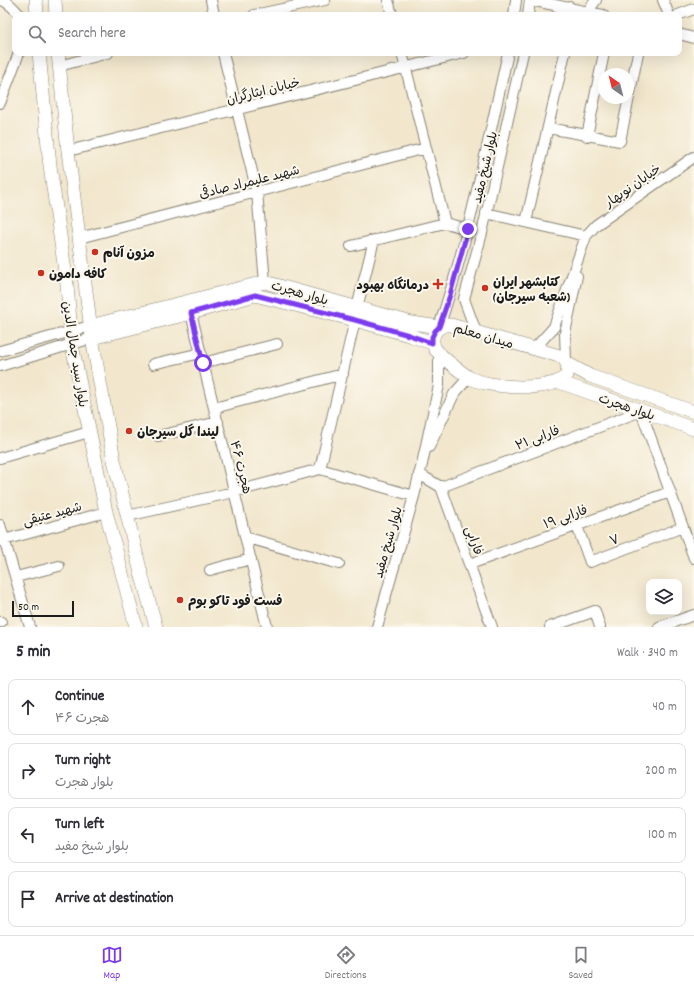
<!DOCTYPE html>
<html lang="en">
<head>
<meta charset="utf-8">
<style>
  body { margin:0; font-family:Dekko,"Playpen Sans Arabic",sans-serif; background:#f2f2f3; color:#2b2b33 }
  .controls { position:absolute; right:12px; bottom:12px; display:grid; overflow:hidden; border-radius:8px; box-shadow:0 4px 16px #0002 }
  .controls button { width:36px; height:36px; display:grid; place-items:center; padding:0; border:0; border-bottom:1px solid #e1e1e2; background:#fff; color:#2b2b33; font:20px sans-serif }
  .compass { position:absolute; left:598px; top:68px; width:36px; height:36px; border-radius:50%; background:#fff; box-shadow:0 4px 16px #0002; rotate:325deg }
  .scale { position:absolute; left:12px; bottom:10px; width:62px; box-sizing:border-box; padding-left:4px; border:2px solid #1c1c1c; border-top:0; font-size:11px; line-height:14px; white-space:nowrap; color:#1c1c1c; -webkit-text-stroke:3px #fbf7ec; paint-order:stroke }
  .stop { position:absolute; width:12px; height:12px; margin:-9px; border:3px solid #7c3aed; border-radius:50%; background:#fff }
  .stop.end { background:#7c3aed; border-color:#fff; box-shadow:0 1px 4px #0008 }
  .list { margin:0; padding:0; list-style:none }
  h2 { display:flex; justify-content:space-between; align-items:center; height:52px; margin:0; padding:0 16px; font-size:17px }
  h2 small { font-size:13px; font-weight:400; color:#7c7c81 }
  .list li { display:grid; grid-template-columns:26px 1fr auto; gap:12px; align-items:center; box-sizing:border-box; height:56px; margin:0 8px 8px; padding:0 8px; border:1px solid #e1e1e2; border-radius:8px }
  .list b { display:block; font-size:15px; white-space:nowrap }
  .list p { margin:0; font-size:13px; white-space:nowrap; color:#7c7c81 }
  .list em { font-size:13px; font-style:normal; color:#7c7c81 }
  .icon { flex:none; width:22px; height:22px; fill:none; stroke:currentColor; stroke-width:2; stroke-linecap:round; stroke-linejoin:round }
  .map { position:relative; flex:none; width:694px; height:627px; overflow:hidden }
  .search { position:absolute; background:#fff; box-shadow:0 4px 16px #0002; left:12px; right:12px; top:12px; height:44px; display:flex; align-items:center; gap:10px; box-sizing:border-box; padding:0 14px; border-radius:8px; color:#7c7c81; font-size:15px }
  .sheet { height:308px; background:#fff }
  nav { display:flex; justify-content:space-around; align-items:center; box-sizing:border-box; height:56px; border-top:1px solid #e1e1e2; background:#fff; font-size:11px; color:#7c7c81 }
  nav a { display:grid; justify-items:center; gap:2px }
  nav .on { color:#7c3aed }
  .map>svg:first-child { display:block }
</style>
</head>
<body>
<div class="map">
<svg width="694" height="627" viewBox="0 0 694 627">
  <rect width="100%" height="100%" fill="#fbf7ec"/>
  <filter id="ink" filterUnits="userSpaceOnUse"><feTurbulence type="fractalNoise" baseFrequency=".025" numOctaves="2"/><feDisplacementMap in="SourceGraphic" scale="8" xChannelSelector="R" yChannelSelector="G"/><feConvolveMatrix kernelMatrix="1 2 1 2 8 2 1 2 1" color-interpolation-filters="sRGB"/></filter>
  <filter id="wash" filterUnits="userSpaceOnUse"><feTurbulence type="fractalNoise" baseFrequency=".012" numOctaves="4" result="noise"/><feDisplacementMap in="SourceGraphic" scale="16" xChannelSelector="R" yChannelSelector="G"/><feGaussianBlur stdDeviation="0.9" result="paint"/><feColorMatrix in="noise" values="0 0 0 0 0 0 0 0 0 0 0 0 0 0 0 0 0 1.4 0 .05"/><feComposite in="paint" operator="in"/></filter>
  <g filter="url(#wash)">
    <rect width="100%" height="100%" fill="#f2e7cd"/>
  </g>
  <g filter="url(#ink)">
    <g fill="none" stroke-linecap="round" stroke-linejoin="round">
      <!-- minor casing -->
      <g stroke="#878274" stroke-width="12">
        <path id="minor" d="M1,0C9,2 14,9 20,15
          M211,0L214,15
          M388,0L392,15
          M530,0L603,15
          M663,0L669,15
          M588,11L596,0
          M254,15L325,0
          M514,15L516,0
          M528,15L530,0
          M557,15L570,7
          M678,15L694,9
          M679,34L694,38
          M223,53L257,192L265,282
          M402,53L445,223
          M59,66L108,53
          M0,103L19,53
          M548,128L620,141L638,53
          M587,136L604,53
          M68,151L464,53
          M486,213L586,236
          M526,222L565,53
          M79,238L426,148
          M351,246L445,223L468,229
          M357,308L374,240
          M191,313L267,627
          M439,327C469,238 487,145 508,53
          M476,332L464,299L482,233L523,53
          M534,349L554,327L586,236L596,225L694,157
          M0,351L90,326
          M566,361L565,333L577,276
          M203,363L277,344
          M153,364L201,353
          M0,366L92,338
          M214,408L343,374
          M158,436L218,422
          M429,447L454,394L469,377
          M0,458L89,432
          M320,469L355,320
          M419,474L441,487L492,627
          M441,487L641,411L694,558
          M127,516L234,492L320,469L414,496
          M0,525L30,627
          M577,526L590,562L683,527
          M245,537L339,564
          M0,541L106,512
          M470,564L670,492
          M210,570L251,559
          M16,577L59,566
          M0,622H1
          M377,627L414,496L422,464L439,385V353
          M550,627L595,611L600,627
          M659,627L694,615"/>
      </g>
      <!-- major casing -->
      <g stroke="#878274" stroke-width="14">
        <path id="major" d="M36,0L37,15
          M55,0L56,15
          M39,53L50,166L67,285L72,345L106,512L136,627
          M58,53L68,151L92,338L114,460L140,569L156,627
          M445,325H451L563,357L568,365L567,375C553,393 487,388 468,377C457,369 444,359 435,349C430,338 434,329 445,325Z
          M90,326L265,282L412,323L439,327
          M92,338L191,313L255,295L355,320L409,335L432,343
          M568,364L590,376L694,412
          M559,382L694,429"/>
      </g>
      <!-- minor -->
      <use href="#minor" stroke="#fff" stroke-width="10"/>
      <!-- major -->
      <use href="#major" stroke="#fff" stroke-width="13"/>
    </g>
  </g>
  <g fill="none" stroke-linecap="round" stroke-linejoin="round" filter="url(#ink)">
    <!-- route -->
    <path stroke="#7c3aed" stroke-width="5" d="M203,363L191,313L255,295L355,320L409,335L432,343V337L435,331L439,327L450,295L468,229"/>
  </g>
  <!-- markers -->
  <g fill="#c8321e" stroke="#fbf7ec" stroke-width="1.5">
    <circle cx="95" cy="252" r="4"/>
    <circle cx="41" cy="273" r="4"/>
    <path d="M436 278h4v4h4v4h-4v4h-4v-4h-4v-4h4z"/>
    <circle cx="485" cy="288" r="4"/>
    <circle cx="129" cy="431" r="4"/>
    <circle cx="180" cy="600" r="4"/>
  </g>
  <g text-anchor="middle" stroke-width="4" stroke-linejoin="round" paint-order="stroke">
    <!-- street labels -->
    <g font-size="13" fill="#1c1c1c" stroke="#fbf7ec">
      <text transform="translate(263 90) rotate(-14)" y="5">خیابان ایثارگران</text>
      <text transform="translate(484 167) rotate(-77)" y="5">بلوار شیخ مفید</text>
      <text transform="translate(249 181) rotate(-14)" y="5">شهید علیمراد صادقی</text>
      <text transform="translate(632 185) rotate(-35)" y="5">خیابان نوبهار</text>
      <text transform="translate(300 292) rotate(16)" y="5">بلوار هجرت</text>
      <text transform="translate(484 335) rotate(16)" y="5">میدان معلم</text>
      <text transform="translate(76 354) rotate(81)" y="5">بلوار سید جمال الدین</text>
      <text transform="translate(627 406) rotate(19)" y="5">بلوار هجرت</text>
      <text transform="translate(537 437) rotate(-21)" y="5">فارابی ۲۱</text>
      <text transform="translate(242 467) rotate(76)" y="5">هجرت ۴۶</text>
      <text transform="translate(52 513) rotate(-15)" y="5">شهید عتیقی</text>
      <text transform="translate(565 516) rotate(-20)" y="5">فارابی ۱۹</text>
      <text transform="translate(614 539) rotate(-21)" y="5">۷</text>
      <text transform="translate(475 540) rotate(70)" y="5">فارابی</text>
      <text transform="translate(387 542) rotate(-74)" y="5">بلوار شیخ مفید</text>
    </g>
    <!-- poi labels -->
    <g font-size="13" font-weight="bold" fill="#1c1c1c" stroke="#fbf7ec" text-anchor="start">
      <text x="103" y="257">مزون آنام</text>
      <text x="49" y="278">کافه دامون</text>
      <text x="493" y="286">کتابشهر ایران<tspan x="493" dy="15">(شعبه سیرجان)</tspan></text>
      <text x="429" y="289" text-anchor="end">درمانگاه بهبود</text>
      <text x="137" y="436">لیندا گل سیرجان</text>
      <text x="188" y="605">فست فود تاکو بوم</text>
    </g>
  </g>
</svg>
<div class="controls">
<button><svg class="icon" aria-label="layers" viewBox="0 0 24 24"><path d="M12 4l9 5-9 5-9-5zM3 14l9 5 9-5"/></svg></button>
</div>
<svg class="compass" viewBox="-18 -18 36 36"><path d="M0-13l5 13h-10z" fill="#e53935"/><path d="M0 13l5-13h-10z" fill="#7c7c81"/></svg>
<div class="scale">50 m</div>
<div class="stop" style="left:203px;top:363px"></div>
<div class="stop end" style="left:468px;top:229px"></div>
<div class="search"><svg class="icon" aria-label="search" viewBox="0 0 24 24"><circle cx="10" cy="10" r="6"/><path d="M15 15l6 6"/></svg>Search here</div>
</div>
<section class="sheet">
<h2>5 min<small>Walk · 340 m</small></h2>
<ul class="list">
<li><svg class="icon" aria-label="ahead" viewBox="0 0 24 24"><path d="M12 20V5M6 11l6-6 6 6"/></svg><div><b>Continue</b><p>هجرت ۴۶</p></div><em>40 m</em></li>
<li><svg class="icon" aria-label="right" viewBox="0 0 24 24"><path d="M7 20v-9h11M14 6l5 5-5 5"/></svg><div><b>Turn right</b><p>بلوار هجرت</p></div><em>200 m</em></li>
<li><svg class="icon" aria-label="left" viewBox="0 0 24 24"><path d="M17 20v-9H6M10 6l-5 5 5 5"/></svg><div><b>Turn left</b><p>بلوار شیخ مفید</p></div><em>100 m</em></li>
<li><svg class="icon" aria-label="arrive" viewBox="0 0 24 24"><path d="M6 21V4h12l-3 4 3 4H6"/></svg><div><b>Arrive at destination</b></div></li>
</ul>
</section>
<nav>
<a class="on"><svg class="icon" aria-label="map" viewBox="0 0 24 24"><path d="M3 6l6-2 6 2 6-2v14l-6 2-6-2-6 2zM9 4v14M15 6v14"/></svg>Map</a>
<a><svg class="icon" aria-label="directions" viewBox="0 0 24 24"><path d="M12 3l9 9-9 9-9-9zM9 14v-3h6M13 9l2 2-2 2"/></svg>Directions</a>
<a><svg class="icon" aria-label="saved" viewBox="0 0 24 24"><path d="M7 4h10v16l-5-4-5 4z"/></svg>Saved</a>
</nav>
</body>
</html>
